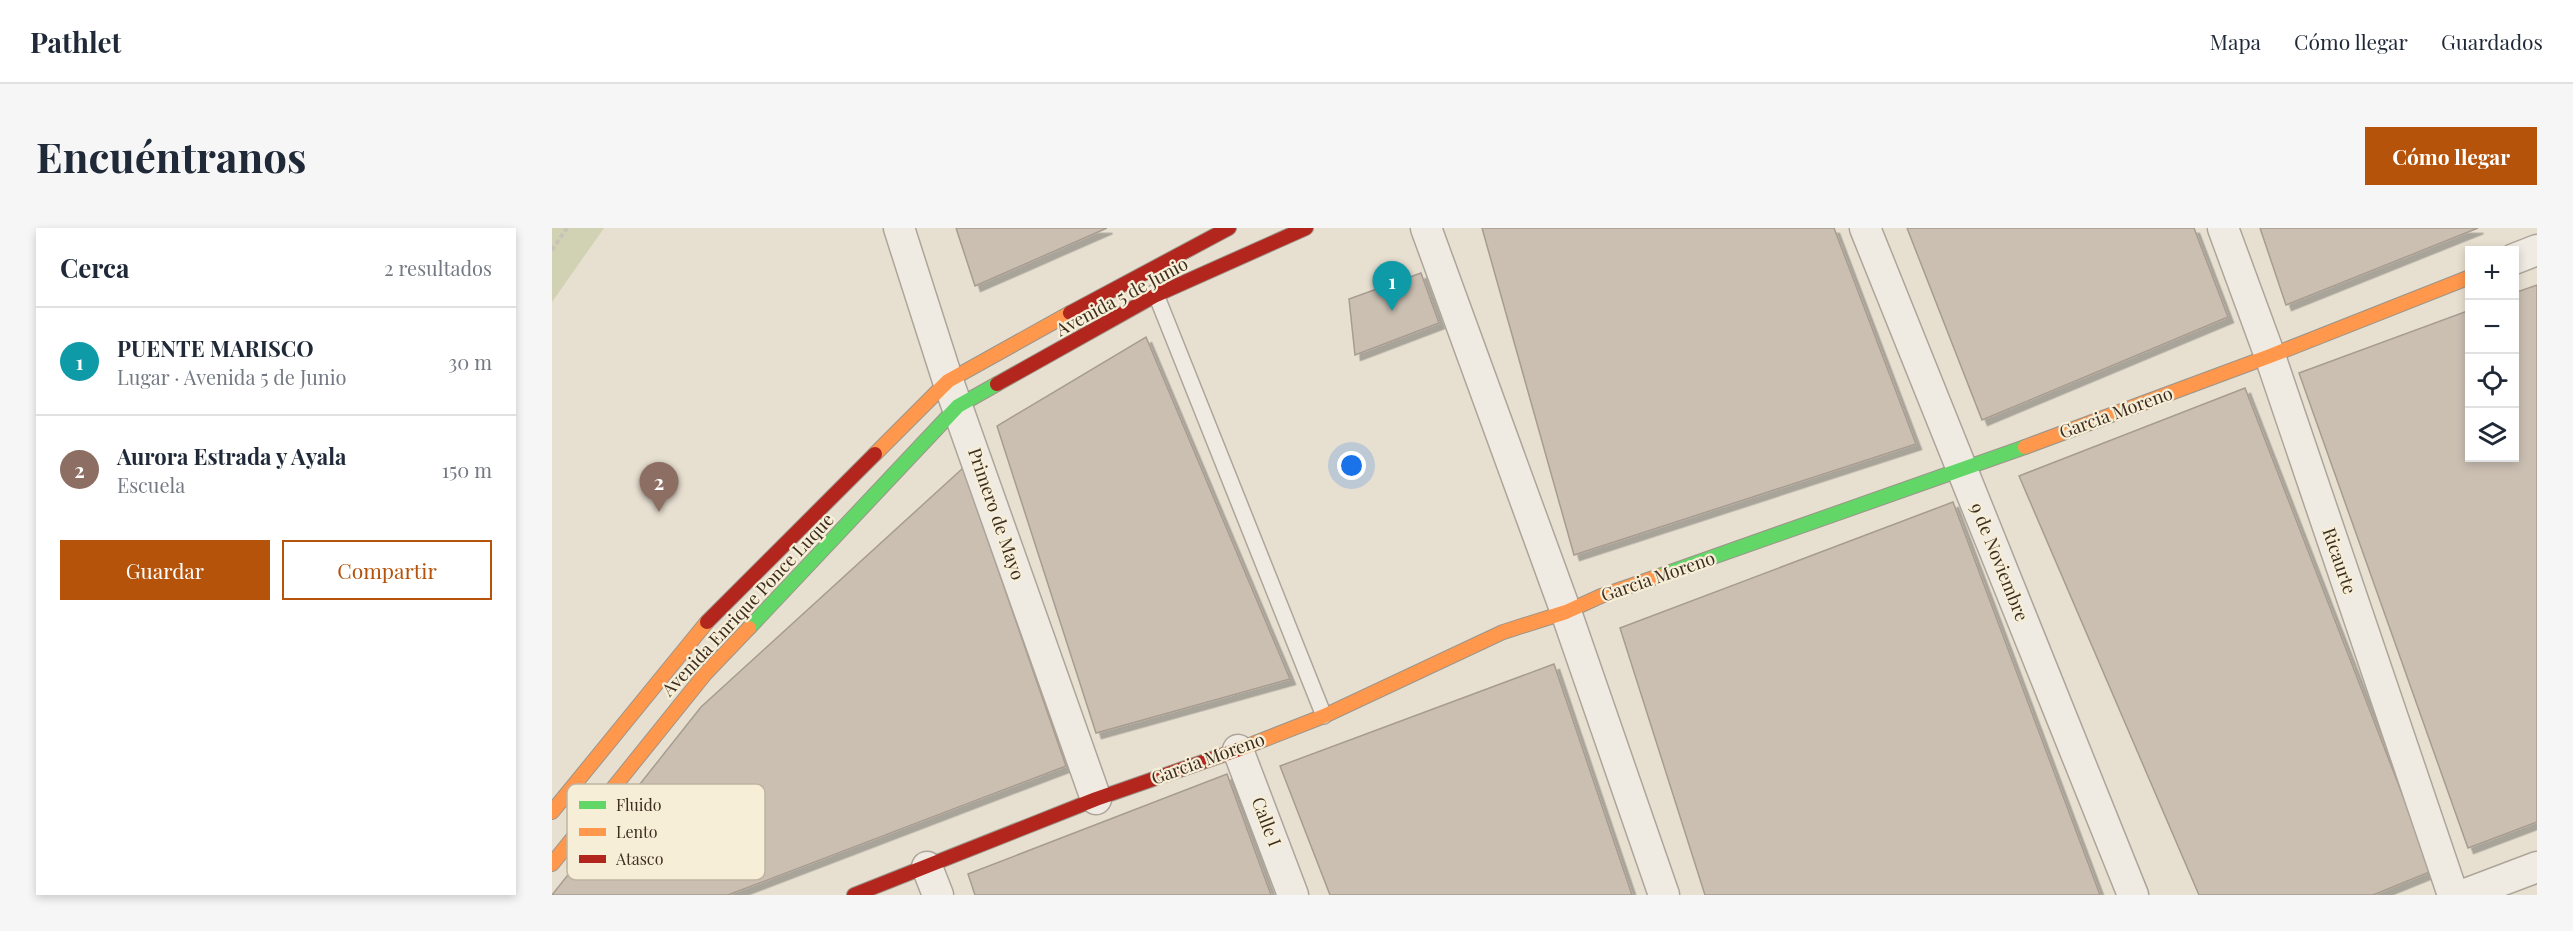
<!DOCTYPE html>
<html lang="es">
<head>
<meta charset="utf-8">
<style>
  body { margin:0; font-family:"Playfair Display",serif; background:#f6f6f7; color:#1f2937 }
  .controls { position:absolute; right:18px; top:18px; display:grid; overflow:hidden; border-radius:0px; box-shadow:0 3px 9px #0003 }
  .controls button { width:54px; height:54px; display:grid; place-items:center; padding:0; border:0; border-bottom:2px solid #e0e1e3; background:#fff; color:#1f2937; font:30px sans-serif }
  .you { position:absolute; left:800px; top:238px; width:21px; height:21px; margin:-15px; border:4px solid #fff; border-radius:50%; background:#1a73e8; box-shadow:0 0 0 9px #1a73e833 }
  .badge { display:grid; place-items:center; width:39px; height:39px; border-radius:50%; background:#b45309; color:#fff; font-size:20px; font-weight:700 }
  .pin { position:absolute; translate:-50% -50px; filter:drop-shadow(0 2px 3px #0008) }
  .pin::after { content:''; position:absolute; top:32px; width:21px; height:18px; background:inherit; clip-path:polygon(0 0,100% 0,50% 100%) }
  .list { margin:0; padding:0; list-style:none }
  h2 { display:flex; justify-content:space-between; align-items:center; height:78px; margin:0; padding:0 24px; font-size:26px }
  h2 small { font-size:20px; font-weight:400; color:#747a83 }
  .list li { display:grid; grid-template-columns:39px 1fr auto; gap:18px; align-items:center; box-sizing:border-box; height:108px; padding:0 24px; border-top:2px solid #e0e1e3 }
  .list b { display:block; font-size:22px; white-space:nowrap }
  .list p { margin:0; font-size:20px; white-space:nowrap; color:#747a83 }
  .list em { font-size:20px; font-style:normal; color:#747a83 }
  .actions { display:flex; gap:12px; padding:18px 24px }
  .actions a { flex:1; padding:14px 0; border:2px solid #b45309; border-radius:0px; text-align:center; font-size:21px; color:#b45309 }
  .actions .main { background:#b45309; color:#fff }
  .icon { flex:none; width:33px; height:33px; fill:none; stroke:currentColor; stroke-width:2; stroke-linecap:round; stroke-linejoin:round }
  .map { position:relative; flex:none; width:1985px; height:667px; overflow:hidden; border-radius:0px }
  header { display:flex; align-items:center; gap:36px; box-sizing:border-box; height:84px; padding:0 30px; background:#fff; border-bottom:2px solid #e0e1e3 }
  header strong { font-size:28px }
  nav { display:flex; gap:33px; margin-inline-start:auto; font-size:21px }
  .intro { display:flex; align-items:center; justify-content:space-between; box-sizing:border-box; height:144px; padding:0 36px }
  h1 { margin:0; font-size:42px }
  .button { padding:15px 27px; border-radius:0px; background:#b45309; color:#fff; font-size:21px; font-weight:700 }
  main { display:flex; gap:36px; padding:0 36px }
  aside { flex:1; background:#fff; border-radius:0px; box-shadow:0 3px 9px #0003 }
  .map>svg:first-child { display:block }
</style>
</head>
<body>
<header>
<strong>Pathlet</strong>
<nav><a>Mapa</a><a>Cómo llegar</a><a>Guardados</a></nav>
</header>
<div class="intro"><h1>Encuéntranos</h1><a class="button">Cómo llegar</a></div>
<main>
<aside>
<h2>Cerca<small>2 resultados</small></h2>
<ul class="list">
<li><span class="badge" style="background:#0f9aa8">1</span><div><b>PUENTE MARISCO</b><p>Lugar · Avenida 5 de Junio</p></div><em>30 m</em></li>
<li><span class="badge" style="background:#8d6e63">2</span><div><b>Aurora Estrada y Ayala</b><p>Escuela</p></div><em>150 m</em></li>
</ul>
<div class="actions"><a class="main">Guardar</a><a>Compartir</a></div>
</aside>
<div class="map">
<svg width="1985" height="667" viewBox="0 0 1985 667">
  <defs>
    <filter id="shadow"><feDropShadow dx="5.5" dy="5.5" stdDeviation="0" flood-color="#0004"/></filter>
  </defs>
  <rect width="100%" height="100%" fill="#e7e0d1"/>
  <!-- cemetery -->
  <path fill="#d1d1b3" d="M0,0H52L0,74Z"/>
  <!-- building -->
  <path fill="#cbbfb2" stroke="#a89c90" stroke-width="1.5" filter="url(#shadow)" d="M404,0H555L423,58Z
    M930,0H1282L1364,216L1022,327Z
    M1355,0H1642L1676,89L1430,192Z
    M1708,0H1926L1734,77Z
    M869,45L887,95L803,127L797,71Z
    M1985,57V594L1916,620L1747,145L1918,82V230H1962V65Z
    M594,109L738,451L544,505L445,198Z
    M1693,160L1880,643L1821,667H1647L1467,248Z
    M411,240L514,538L176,667H0L149,479Z
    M1401,274L1548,667H1153L1068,400Z
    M1002,436L1080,667H778L728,538Z
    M675,546L719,667H423L416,646Z"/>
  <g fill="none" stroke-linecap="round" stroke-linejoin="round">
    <!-- lane casing -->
    <g stroke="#ada599" stroke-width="18">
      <path id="lane" d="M603,64L772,488"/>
    </g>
    <!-- street casing -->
    <g stroke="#ada599" stroke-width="33">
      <path id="street" d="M347,0L396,153L544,571
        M874,0L1014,384L1112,667
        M1313,0L1581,667
        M1671,0L1718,128L1901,667
        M1962,31L1985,22
        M686,522L741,667
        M375,639L386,667
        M1911,667L1985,639"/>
    </g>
    <!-- fast casing -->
    <g stroke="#9c958a" stroke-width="16">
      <path id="fast" d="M1107,348L1473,219
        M197,400L406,178L445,156"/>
    </g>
    <!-- slow casing -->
    <g stroke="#9c958a" stroke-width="16">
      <path id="slow" d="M1473,219L1718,128L1918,49
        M323,226L396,153L518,85
        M688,521L772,488L951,404L1014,384L1049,368L1107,348
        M0,584L155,394
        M0,636L153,446L197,400"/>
    </g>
    <!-- jam casing -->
    <g stroke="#9c958a" stroke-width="16">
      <path id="jam" d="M518,85L677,0
        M445,156L604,67L754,0
        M155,394L323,226
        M302,667L544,571L688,521"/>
    </g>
    <!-- path -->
    <path stroke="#c8c2b9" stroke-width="4" stroke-dasharray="4.5 3" stroke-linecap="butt" d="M0,22L15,0"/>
    <!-- lane -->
    <use href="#lane" stroke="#efebe3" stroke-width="15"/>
    <!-- street -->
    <use href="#street" stroke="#efebe3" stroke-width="30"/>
    <!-- fast -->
    <use href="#fast" stroke="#63d668" stroke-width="14"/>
    <!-- slow -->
    <use href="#slow" stroke="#ff974d" stroke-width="14"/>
    <!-- jam -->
    <use href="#jam" stroke="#b3261e" stroke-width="14"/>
  </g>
  <g text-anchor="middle" stroke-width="4.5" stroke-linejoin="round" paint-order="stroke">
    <!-- street labels -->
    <g font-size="18" fill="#3d2e20" stroke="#f7eed8">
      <text transform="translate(570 69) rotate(-28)" y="6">Avenida 5 de Junio</text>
      <text transform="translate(1564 185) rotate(-20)" y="6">Garcia Moreno</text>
      <text transform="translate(444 286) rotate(71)" y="6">Primero de Mayo</text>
      <text transform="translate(1787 333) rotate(71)" y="6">Ricaurte</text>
      <text transform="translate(1447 334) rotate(68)" y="6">9 de Noviembre</text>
      <text transform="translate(1106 349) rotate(-19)" y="6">Garcia Moreno</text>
      <text transform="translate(196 377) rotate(-47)" y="6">Avenida Enrique Ponce Luque</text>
      <text transform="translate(656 531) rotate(-20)" y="6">Garcia Moreno</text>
      <text transform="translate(714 594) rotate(69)" y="6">Calle I</text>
    </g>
  </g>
  <!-- legend -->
  <rect x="15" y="556" width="198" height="96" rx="9" fill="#f7eed8" stroke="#bfb4a1" stroke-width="1.5"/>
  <rect x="27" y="573" width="27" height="8" fill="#63d668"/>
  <rect x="27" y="600" width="27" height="8" fill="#ff974d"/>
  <rect x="27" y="627" width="27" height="8" fill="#b3261e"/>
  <g font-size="16" fill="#3d2e20">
    <text x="64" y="583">Fluido</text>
    <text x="64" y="610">Lento</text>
    <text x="64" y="637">Atasco</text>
  </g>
</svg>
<div class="controls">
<button>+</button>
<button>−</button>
<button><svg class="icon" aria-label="locate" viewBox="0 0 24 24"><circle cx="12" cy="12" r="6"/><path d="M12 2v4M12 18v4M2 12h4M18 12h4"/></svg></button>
<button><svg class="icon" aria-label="layers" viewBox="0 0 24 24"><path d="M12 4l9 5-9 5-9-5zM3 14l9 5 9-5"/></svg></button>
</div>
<div class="you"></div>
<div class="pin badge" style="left:840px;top:83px;background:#0f9aa8">1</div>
<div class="pin badge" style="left:107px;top:284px;background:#8d6e63">2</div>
</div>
</main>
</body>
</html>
